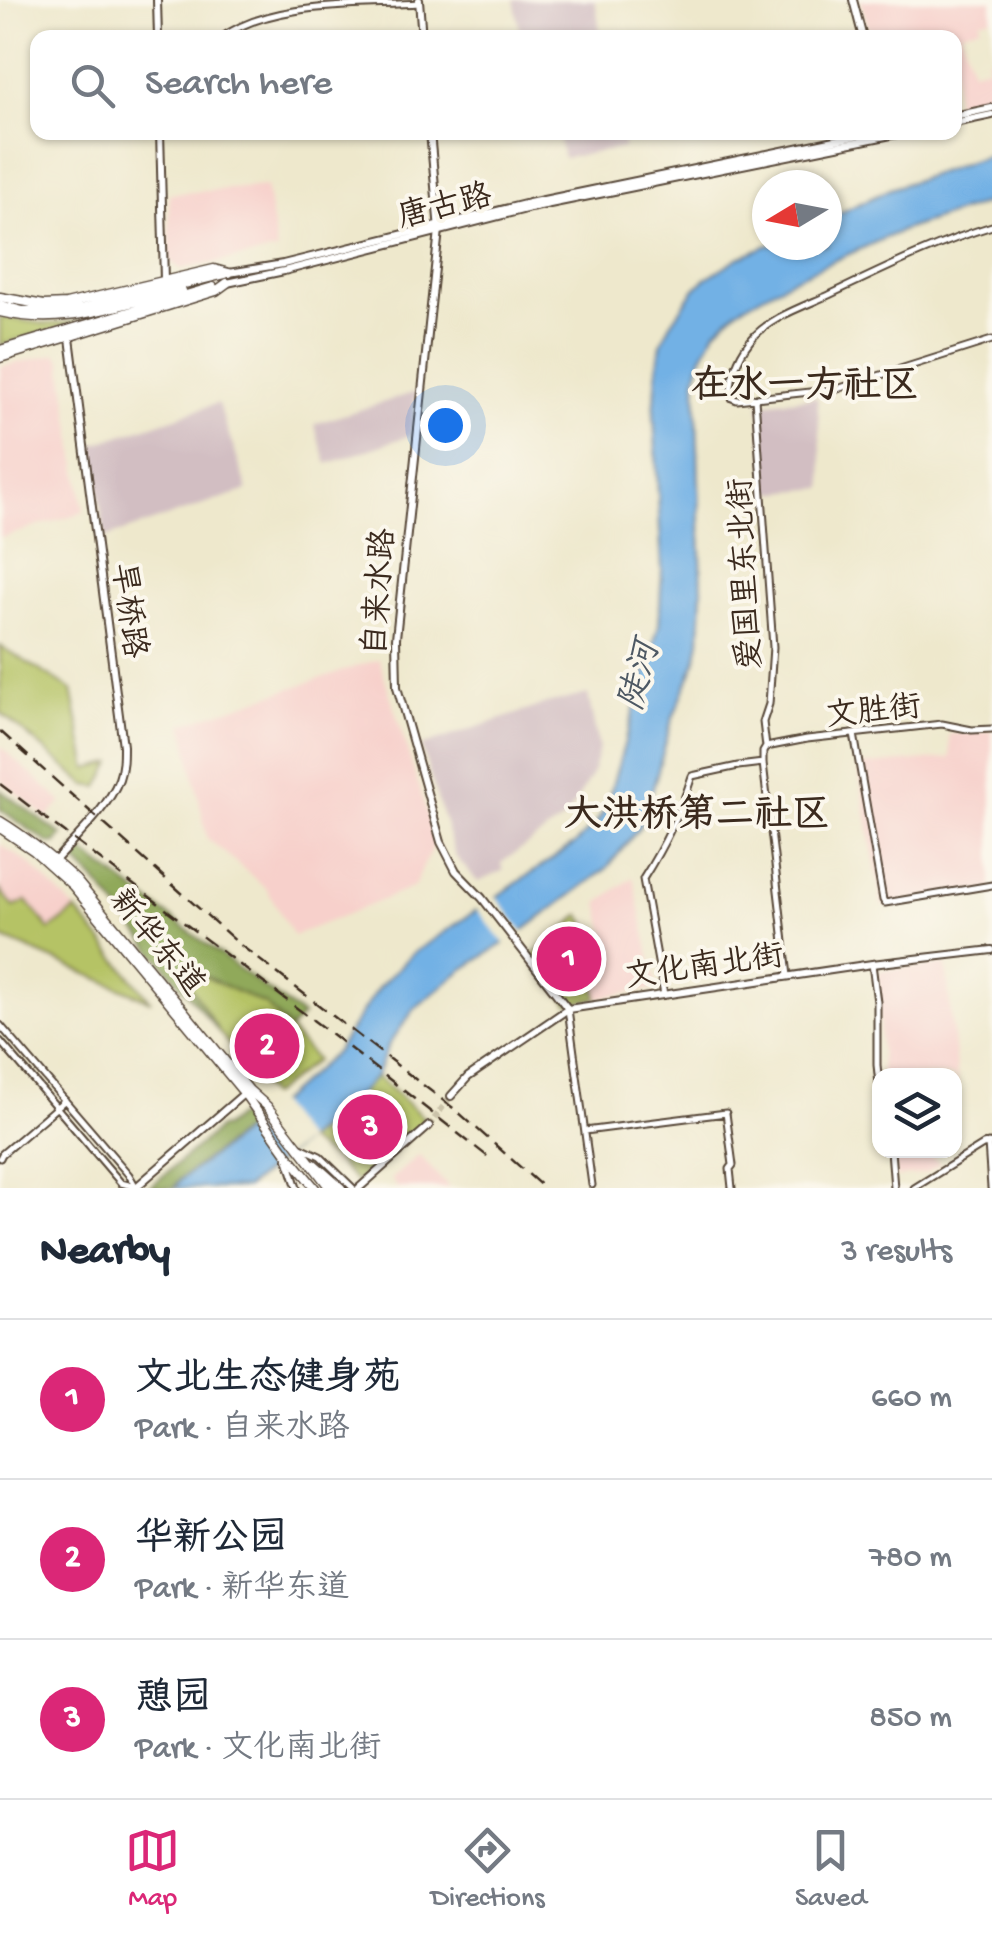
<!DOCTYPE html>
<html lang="en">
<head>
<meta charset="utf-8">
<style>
  body { margin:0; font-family:"Gochi Hand","LXGW WenKai TC",sans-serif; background:#f2f2f3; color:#1f2937 }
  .controls { position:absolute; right:30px; bottom:30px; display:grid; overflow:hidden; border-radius:20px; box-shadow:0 2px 8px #0004 }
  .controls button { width:90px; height:90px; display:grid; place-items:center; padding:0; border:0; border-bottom:2px solid #e0e1e3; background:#fff; color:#1f2937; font:50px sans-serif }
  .compass { position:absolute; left:752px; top:170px; width:90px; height:90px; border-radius:50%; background:#fff; box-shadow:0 2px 8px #0004; rotate:260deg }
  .you { position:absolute; left:445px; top:425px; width:35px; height:35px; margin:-25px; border:8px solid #fff; border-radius:50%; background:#1a73e8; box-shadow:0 0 0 15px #1a73e833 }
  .badge { display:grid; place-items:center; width:65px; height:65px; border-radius:50%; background:#db2777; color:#fff; font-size:32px; font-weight:700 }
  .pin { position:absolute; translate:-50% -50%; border:5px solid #fff; box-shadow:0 2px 10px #0006 }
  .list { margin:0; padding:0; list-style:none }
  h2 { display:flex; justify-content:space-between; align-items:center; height:130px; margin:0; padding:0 40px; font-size:42px }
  h2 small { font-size:32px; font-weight:400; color:#747a83 }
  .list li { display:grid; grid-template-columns:65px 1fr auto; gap:30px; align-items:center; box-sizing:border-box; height:160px; padding:0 40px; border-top:2px solid #e0e1e3 }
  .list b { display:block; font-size:38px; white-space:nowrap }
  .list p { margin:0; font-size:32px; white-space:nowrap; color:#747a83 }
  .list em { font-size:32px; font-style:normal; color:#747a83 }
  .icon { flex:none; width:55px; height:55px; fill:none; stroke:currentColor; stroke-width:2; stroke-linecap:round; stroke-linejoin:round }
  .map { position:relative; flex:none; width:992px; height:1188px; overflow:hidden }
  .search { position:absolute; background:#fff; box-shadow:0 2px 8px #0004; left:30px; right:30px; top:30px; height:110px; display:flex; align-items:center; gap:25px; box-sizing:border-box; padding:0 35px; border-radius:20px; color:#747a83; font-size:38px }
  .sheet { height:610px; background:#fff }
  nav { display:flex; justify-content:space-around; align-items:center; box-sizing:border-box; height:140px; border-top:2px solid #e0e1e3; background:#fff; font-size:28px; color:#747a83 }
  nav a { display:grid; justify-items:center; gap:5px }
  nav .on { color:#db2777 }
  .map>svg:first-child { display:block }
</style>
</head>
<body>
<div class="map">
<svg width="992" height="1188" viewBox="0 0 992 1188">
  <rect width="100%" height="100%" fill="#fbf7ec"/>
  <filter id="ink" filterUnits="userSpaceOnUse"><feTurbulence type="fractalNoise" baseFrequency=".01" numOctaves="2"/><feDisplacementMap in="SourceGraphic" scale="20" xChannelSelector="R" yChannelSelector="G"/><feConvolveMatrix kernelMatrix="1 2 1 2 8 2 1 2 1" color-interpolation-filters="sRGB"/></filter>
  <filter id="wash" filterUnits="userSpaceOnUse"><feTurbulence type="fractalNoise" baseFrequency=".0048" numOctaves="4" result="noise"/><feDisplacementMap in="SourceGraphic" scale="40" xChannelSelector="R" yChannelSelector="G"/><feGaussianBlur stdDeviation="2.25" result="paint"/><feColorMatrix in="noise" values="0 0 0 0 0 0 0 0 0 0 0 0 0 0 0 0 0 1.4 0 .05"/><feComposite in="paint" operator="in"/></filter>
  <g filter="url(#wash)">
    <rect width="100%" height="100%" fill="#eee8cc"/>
    <!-- built -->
    <path fill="#f7d0cb" d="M860,0H992V18L980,21L981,26L961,32L972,70L988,66L987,59L992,58V101L955,109L954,38L871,37Z
      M266,186L277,251L181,269L170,261L169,194Z
      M56,354L62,361L84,512L0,538V367Z
      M379,659L435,840L414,887L293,936L266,888L207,838L183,724Z
      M992,731V889L882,906L858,766L951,758L949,734Z
      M0,746L62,802L47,817L0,780Z
      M0,844L30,864L76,910L50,930L14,908L0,890Z
      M633,877L657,988L597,998L593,976L613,971L599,902Z
      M946,964L958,1087H955L954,1076L881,1075L878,971Z
      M893,1151H931V1155L940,1164L926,1173L896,1178Z
      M419,1155L449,1188H398L391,1179Z"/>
    <!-- industrial -->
    <path fill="#d2bec2" d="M514,0H595L601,37H527L526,30L520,31Z
      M557,133H620L624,148L563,158Z
      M416,392L411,435L327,464L314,424Z
      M817,397L824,488L767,493L759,403Z
      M218,403L248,490L105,538L92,445Z
      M588,694L599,749L592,774L566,818L501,863L504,870L478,882L455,856L421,746L546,704Z"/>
    <!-- green -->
    <path fill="#b5c365" stroke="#787642" stroke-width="2.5" d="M0,317L47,324L91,319L0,345Z
      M0,646L72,690L88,769L112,763L99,787L86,785L0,712Z
      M0,890L14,907L27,901L50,930L76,910L151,1001L0,937Z
      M581,915L607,961L588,974L593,976L597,998L569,1004L531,957Z
      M200,974L266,1005L316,1060L270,1096L219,1032L189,984Z
      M376,1076L425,1119L411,1135L356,1182L336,1161L306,1141L343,1110Z"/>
    <!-- forest -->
    <path fill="#90a95a" stroke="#666a3c" stroke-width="2.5" d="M0,790L62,835L56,843L50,844L0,809Z
      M77,847L302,1016L289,1030L266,1005L200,974L189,984L219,1032L93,878L72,858V852Z
      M236,1117H245L250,1126L179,1180L174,1188H149L219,1128L224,1127Z"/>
    <!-- water -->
    <path fill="#72b1e5" stroke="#566e82" stroke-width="2.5" d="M992,154V201L903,230L790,280L738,309L716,330L701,358L696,380L702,591L700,641L696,661L672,720L646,813L638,829L607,868L527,928L461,971L415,1008L389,1044L376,1076L343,1110L246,1188H175L180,1180L251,1127L335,1053L379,987L412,954L576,843L597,822L606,807L659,625L662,569L654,415L657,372L661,344L670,325L694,290L705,279L738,258L768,245H827V219L890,189Z"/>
    <!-- pier -->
    <path fill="#eee8cc" d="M493,892L526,935L507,947L475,907Z
      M276,1101L306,1141L277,1162L248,1123Z"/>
  </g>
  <g filter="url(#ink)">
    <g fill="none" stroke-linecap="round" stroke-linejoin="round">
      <!-- tertiary-tunnel -->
      <path stroke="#cac2a9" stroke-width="6" stroke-dasharray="6 3" stroke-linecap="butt" d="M429,1126L451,1096"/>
      <!-- minor casing -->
      <g stroke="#564638" stroke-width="9">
        <path id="minor" d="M221,38C272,1 358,7 419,3
          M992,226C936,243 882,270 829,295C802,307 768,318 750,341C738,356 728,381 732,398L737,400L837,389L992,340
          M755,398L773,647L769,704L763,722L766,747
          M854,734L883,900L885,903L992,885
          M872,964L877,1002V1065L880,1093
          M788,976L763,763V752L766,747L807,739L942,724L972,730L992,729
          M664,995L643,879C664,846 680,814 692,776L738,766L763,763
          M568,1009L592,1185
          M0,1025L129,1175L136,1187
          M0,1041L121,1183L136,1187
          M585,1131L726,1113L733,1165L730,1169L732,1188
          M988,1143L991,1188
          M301,1147L320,1156L353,1188
          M891,1150L894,1188
          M287,1157L297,1188
          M0,1158L2,1154L65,1100
          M914,1188L983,1145L992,1143"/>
      </g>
      <!-- tertiary casing -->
      <g stroke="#564638" stroke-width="10">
        <path id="tertiary" d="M157,0L158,38
          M419,0L422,38
          M853,0L863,38
          M160,132L164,280
          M430,132L439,230L396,638L397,687L441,842L456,871L482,898L568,1009
          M52,864C73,840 108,809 119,779C123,768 123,758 123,746L70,338
          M451,1096L468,1077L568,1009L872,964L992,950
          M359,1188L429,1126"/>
      </g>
      <!-- secondary casing -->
      <g stroke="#564638" stroke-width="10">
        <path id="secondary" d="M954,116L992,108
          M954,123L992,115
          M229,273L283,264L529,203L874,132
          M227,283L284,271L530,208L906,132
          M135,1188L248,1090"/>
      </g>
      <!-- primary casing -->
      <g stroke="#564638" stroke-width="11">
        <path id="primary" d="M0,297L44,305L66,304L214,269L229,273
          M0,305L23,311L81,309L225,274
          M0,312C69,328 116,303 182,291
          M0,350L213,287
          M0,358L216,291L227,283
          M0,821C28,838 52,858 76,880L249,1090L267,1106L330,1188
          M0,828L34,851L73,886L244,1093L287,1154L315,1188
          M314,1164L341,1188"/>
      </g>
      <!-- minor -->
      <use href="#minor" stroke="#fff" stroke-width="5"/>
      <!-- tertiary -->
      <use href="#tertiary" stroke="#fff" stroke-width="6"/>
      <!-- secondary -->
      <use href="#secondary" stroke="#fff" stroke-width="6"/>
      <!-- primary -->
      <use href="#primary" stroke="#fff" stroke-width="8"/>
      <!-- rail -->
      <path stroke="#3b2a1e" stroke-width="2.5" stroke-dasharray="15 8" stroke-linecap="butt" d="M0,731L239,944L457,1111L544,1188
        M0,784L338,1039L492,1160"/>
    </g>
  </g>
  <g text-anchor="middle" stroke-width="8" stroke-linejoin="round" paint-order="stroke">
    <!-- street labels -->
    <g font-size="32" fill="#3b2a1e" stroke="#fbf7ec">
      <text transform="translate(444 204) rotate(-14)" y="11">唐古路</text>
      <text transform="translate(743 574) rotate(-93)" y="11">爱国里东北街</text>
      <text transform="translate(377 592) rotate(-86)" y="11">自来水路</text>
      <text transform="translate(131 610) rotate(82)" y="11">旱桥路</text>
      <text transform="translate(873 709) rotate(-6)" y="11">文胜街</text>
      <text transform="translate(159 941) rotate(50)" y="11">新华东道</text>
      <text transform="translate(704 964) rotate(-8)" y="11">文化南北街</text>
    </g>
    <!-- water labels -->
    <g font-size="35" font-style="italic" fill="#4e5964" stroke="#fbf7ec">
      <text transform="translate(637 675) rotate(-75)" y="12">陡河</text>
    </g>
    <!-- quarter labels -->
    <g font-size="38" font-weight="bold" fill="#3b2a1e" stroke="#fbf7ec">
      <text x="805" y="396">在水一方社区</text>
      <text x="697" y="825">大洪桥第二社区</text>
    </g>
  </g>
</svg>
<div class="controls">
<button><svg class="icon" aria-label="layers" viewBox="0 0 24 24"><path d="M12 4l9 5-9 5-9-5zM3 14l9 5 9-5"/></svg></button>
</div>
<svg class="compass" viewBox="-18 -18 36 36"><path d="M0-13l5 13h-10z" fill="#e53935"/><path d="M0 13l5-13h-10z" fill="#747a83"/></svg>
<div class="you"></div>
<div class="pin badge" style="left:569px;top:959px">1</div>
<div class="pin badge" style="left:267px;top:1046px">2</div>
<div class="pin badge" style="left:370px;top:1127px">3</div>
<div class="search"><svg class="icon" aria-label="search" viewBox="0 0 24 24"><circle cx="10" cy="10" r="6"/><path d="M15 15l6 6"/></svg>Search here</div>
</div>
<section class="sheet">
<h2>Nearby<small>3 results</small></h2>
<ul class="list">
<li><span class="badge">1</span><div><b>文北生态健身苑</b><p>Park · 自来水路</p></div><em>660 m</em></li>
<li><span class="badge">2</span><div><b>华新公园</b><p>Park · 新华东道</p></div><em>780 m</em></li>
<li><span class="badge">3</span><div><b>憩园</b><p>Park · 文化南北街</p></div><em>850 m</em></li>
</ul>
</section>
<nav>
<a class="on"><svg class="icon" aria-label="map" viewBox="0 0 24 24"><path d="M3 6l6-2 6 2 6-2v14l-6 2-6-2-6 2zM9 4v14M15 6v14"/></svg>Map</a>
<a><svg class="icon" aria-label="directions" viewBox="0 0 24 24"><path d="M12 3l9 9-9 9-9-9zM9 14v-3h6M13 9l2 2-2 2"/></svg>Directions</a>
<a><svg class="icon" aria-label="saved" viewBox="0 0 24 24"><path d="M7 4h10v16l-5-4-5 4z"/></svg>Saved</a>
</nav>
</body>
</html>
